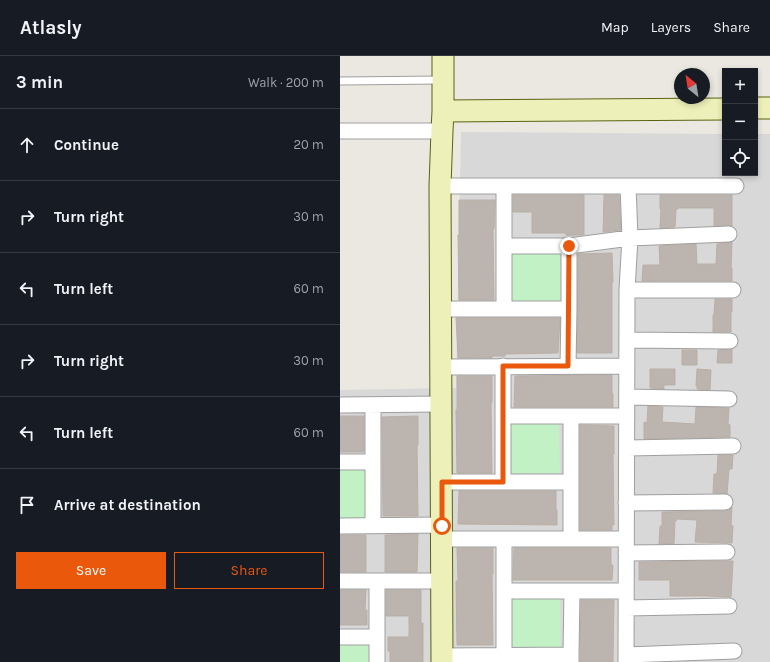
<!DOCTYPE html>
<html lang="en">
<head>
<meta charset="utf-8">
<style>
  body { margin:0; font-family:Karla,sans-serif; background:#242831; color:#f1f3f6 }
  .controls { position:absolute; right:12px; top:12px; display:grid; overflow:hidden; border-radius:0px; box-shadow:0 2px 6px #0003 }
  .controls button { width:36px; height:36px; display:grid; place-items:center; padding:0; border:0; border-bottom:1px solid #363941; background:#171b24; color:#f1f3f6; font:20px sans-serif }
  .compass { position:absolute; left:334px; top:12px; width:36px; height:36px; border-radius:50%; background:#171b24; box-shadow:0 2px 6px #0003; rotate:330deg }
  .stop { position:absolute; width:12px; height:12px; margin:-9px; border:3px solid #ea580c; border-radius:50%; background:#fff }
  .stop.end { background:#ea580c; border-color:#fff; box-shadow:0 1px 4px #0008 }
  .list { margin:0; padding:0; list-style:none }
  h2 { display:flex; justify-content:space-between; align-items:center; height:52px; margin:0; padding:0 16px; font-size:17px }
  h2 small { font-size:13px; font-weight:400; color:#9ea1a6 }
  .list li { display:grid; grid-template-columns:26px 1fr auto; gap:12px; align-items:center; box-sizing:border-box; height:72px; padding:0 16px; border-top:1px solid #363941 }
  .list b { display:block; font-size:15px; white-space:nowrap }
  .list em { font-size:13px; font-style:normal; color:#9ea1a6 }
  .actions { display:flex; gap:8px; padding:12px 16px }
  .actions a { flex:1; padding:9px 0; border:1px solid #ea580c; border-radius:0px; text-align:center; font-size:14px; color:#ea580c }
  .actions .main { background:#ea580c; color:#fff }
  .icon { flex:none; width:22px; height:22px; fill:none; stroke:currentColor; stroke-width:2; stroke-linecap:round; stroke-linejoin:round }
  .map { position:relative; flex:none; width:430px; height:606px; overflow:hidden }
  header { display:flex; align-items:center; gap:24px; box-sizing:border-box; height:56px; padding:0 20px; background:#171b24; border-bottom:1px solid #363941 }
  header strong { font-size:19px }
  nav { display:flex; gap:22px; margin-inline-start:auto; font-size:14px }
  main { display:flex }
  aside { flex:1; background:#171b24 }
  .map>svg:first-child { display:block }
</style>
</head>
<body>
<header>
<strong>Atlasly</strong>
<nav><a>Map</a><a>Layers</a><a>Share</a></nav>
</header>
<main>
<aside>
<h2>3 min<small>Walk · 200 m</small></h2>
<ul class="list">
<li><svg class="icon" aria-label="ahead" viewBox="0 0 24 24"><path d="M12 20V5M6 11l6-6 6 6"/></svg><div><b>Continue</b></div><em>20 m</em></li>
<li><svg class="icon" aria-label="right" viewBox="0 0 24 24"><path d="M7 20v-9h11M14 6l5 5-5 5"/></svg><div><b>Turn right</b></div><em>30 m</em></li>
<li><svg class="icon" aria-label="left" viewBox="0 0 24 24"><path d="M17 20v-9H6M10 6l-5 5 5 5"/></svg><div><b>Turn left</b></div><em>60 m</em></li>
<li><svg class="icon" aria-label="right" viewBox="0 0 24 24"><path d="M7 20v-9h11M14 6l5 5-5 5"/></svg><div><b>Turn right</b></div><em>30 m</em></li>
<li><svg class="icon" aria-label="left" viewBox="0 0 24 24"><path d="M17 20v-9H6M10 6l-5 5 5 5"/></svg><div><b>Turn left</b></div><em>60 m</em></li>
<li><svg class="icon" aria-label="arrive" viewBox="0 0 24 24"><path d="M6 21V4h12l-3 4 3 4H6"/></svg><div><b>Arrive at destination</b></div></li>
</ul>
<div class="actions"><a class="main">Save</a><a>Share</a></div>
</aside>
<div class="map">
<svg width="430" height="606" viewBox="0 0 430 606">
  <rect width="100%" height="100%" fill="#ebe8e1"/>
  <!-- residential -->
  <path fill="#d9d8d8" d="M121,76L385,78V117H415V78H430V606H0V334L116,332Z"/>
  <!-- park -->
  <path fill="#c2f1c5" d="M169,197H220L221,248L169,249Z
    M219,365L220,417L168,418V366Z
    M26,413L27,465L0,466V414Z
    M220,542L221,594L169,595L168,543Z
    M0,586H31V606H0Z"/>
  <!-- building -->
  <path fill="#bbb4af" stroke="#bbafa6" d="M173,139H244V179H226V177H192V156H173Z
    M264,139H279L281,174L263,176Z
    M320,139H392V170H374V152H338V153H336L335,171L320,172L321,153H320Z
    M119,144H155L154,173H153L154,244H119L118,179H119Z
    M392,186L391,212H392V225H302L303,209H320L319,190L356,188L357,208H376L377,188Z
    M272,197L273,226H272V297H237L238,198Z
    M375,243H392V256H391V276H373V259H374Z
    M116,262H220L218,297L165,298V300H152V302H118Z
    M392,293V307H377L378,294Z
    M342,294H357V309H342Z
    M310,313H335V329H324V333L310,332Z
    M357,313L371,314L370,334L357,333V330H356Z
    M272,319V338H273V351H174L175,320Z
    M117,320H152V347H151L152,417H117L116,354H117Z
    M308,350L323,351L322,366L355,368L356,351L389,352L388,368L390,369V381L304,383V366L307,367Z
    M0,360H24V396H0Z
    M78,360V389H77L78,460H43L42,361Z
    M240,369L274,370V398H273L274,469H272V474H240Z
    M378,399H393L392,413H389L387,438L373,437L374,418H377Z
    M119,435H216V454H217V469L118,468Z
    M392,451L391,469L393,470L392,487L355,486L357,464L337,463L336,465H335L334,488H319L320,470H322V456L385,455L389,454Z
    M78,478L77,516H45V479Z
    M0,479H26V516H0Z
    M117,492H153V518H152L153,589H117L116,525H118Z
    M174,492H271V509H273L272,524H173Z
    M393,505L391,541L366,540H330V524H299V506Z
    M0,534H26L25,554H27V569H0Z
    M46,534H81V567H83V606H50V595H48V581H69V560H46Z
    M241,544H274L273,606H240Z"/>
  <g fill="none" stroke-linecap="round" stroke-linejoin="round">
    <!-- lane casing -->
    <g stroke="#9f9f9f" stroke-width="9">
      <path id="lane" d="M0,25L102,24"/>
    </g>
    <!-- street casing -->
    <g stroke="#9f9f9f" stroke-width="17">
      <path id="street" d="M0,75H102
        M100,130H396
        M164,190H229L290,182L389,178
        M287,234H393
        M101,253H229L228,310
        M164,253V130
        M229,253V190
        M287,284L390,285
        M101,311L287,310
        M287,341L389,343
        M0,349L101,348
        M33,349V470
        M163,360H287
        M287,392L393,390
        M0,406H33
        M101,426H231V483
        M163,426V310
        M231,426V360
        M286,447L385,446
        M0,470L102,469
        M102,483H286
        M164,483V535H286
        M286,497L387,496
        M0,525H102
        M286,552L389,550
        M0,581H37V525
        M37,581V606
        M164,599V535
        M231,599L232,535
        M286,599L394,595
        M102,600L231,599V606
        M286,606L287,234L290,182L288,130"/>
    </g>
    <!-- secondary casing -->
    <g stroke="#5a6211" stroke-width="23">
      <path id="secondary" d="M415,52H430
        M103,55L385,53
        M102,606L100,130L102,75L103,55V0"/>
    </g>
    <!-- lane -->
    <use href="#lane" stroke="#fff" stroke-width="7"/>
    <!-- street -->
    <use href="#street" stroke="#fff" stroke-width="15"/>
    <!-- secondary -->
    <use href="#secondary" stroke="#eef0ba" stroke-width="21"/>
  </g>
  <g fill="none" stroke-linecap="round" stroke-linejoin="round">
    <!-- route -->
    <path stroke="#ea580c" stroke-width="5" d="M102,470V426H163V310H228L229,190"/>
  </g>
</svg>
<div class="controls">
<button>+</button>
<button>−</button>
<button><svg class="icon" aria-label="locate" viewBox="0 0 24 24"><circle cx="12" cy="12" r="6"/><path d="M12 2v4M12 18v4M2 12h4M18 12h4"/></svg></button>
</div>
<svg class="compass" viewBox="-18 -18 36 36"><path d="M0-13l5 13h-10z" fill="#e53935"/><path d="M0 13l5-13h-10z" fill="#9ea1a6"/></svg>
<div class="stop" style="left:102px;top:470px"></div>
<div class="stop end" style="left:229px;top:190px"></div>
</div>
</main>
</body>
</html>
